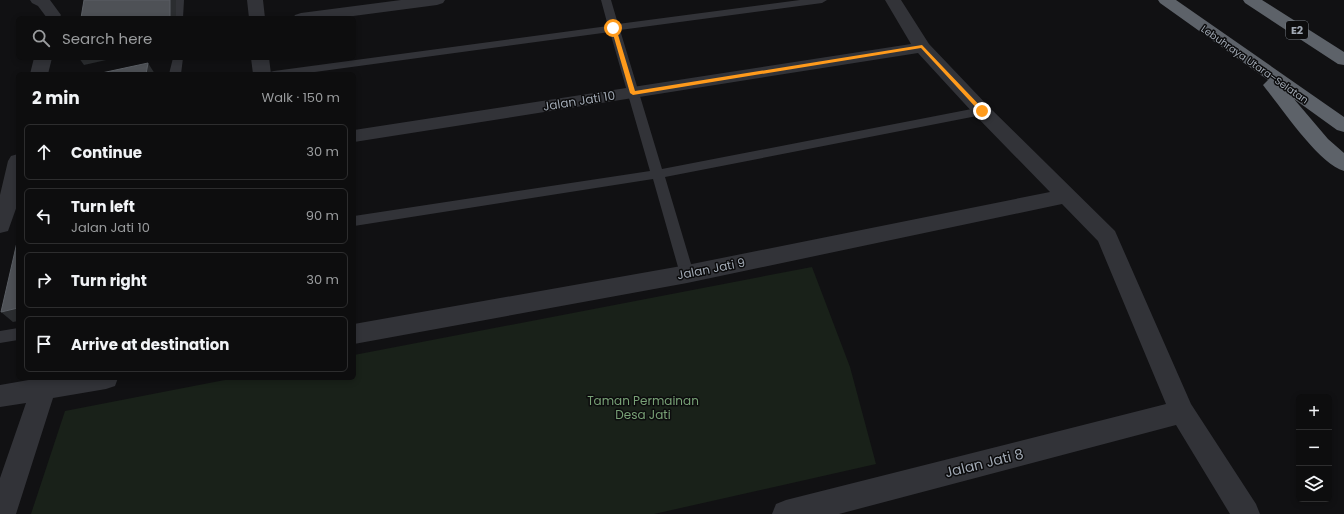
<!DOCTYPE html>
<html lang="en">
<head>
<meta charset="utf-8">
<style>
  body { margin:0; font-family:Poppins,sans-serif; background:#1b1b1c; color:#f1f3f6 }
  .controls { position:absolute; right:12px; bottom:12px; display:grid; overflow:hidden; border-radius:6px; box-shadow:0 2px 6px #0003 }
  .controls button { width:36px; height:36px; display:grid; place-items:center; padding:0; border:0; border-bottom:1px solid #2d2d2e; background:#0d0d0e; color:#f1f3f6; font:20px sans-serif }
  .stop { position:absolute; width:12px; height:12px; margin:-9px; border:3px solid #ff9b1c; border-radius:50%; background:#fff }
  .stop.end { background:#ff9b1c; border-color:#fff; box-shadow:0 1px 4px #0008 }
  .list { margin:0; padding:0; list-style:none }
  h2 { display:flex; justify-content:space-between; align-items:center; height:52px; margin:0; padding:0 16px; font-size:17px }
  h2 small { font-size:13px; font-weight:400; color:#9a9c9e }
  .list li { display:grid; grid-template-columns:26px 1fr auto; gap:12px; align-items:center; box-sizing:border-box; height:56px; margin:0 8px 8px; padding:0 8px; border:1px solid #2d2d2e; border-radius:6px }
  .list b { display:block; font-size:15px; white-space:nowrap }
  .list p { margin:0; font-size:13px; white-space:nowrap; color:#9a9c9e }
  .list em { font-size:13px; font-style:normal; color:#9a9c9e }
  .icon { flex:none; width:22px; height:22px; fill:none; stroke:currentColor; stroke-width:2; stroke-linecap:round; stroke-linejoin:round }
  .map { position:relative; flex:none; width:1344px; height:514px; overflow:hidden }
  .search { position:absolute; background:#0d0d0e; box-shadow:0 2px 6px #0003; left:16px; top:16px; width:340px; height:44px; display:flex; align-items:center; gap:10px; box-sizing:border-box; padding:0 14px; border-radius:6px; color:#9a9c9e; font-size:15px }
  .panel { position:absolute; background:#0d0d0e; box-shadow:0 2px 6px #0003; left:16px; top:72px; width:340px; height:308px; border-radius:6px }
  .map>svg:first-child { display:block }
</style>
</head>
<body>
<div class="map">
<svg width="1344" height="514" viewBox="0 0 1344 514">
  <rect width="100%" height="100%" fill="#111113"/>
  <!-- green -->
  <path fill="#192119" d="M812,267L850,367L876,464L654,514H31L65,411L235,378H354V355Z"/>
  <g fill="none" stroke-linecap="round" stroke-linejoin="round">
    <!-- service -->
    <path fill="#323338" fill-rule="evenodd" d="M174,0H184L183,18H173Z
      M601,0H611L618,24L800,0H827L822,3L620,30L662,169L982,107L986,108L988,111L986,114L982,115L665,177L694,274L692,278L687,280L682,278L680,274L653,179L354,226V216L650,171L610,32L300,74H268L270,72L274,71L608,26Z
      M173,58H183L181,74H169Z
      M18,328V340L0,343V331Z"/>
    <!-- minor -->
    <path fill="#323338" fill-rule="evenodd" d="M30,0H50L61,15L59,18H47L38,6L32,3Z
      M247,0H263L265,18H249Z
      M401,0H445L443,3L437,5L338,18H293L295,15L301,13Z
      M885,0H901L929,44L989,107L1115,231L1191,404L1256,504L1260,514H1230L1176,425L839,514H772L776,504L786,500L1166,404L1098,241L1062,204L687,283L354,344V324L687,265L1050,192L975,115L918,53L354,142V130L911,44Z
      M34,58H52L48,74H30Z
      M251,58H269L271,74H253Z
      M18,154V203L8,231L0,233V195L8,161L11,156Z
      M40,378H118L115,386L106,389L53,398L16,514H0V478L26,403L0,407V385Z"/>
    <!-- motorway -->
    <path fill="#5d6269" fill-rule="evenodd" d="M1158,0H1176L1344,117V132L1337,130L1294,99L1328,139L1344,153V171C1319,164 1283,110 1266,89L1263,85L1268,80L1160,3Z
      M1243,0H1262L1344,52V65L1338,64L1245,3Z"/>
  </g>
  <!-- shaded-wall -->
  <path fill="#2b2d30" d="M170,0H176V18H170Z
    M79,58H115L84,65Z
    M148,63L155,74H146Z
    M18,308V321L13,322L1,312Z"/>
  <!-- building -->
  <path fill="#4e5156" stroke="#5b5f65" d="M84,0H170V18H81Z
    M148,63L146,74H97Z
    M18,238V308L1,312Z"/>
  <!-- route -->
  <path fill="#ff9b1c" d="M611,27L616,28L635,91L922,45L985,111L980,112L921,48L633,95L630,93Z"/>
  <g text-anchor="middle" stroke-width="3" stroke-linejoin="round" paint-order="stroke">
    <!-- far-street labels -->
    <g font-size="10" fill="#a1a9b4" stroke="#0c0c0d">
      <text transform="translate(1255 64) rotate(35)" y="4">Lebuhraya Utara–Selatan</text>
    </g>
    <!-- shield labels -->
    <rect fill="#0c0c0d" stroke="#747a82" stroke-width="1" x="1286" y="21" width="22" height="18" rx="3"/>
    <g font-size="11" font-weight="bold" fill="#a1a9b4">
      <text x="1297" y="34">E2</text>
    </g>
    <!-- street labels -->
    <g font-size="12" fill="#a1a9b4" stroke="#0c0c0d">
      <text transform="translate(579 101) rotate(-9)" y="4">Jalan Jati 10</text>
      <text transform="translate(711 269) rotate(-11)" y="4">Jalan Jati 9</text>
    </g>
    <!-- park labels -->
    <g font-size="12" fill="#78a176" stroke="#0c0c0d">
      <text x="643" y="405">Taman Permainan<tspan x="643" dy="14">Desa Jati</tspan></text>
    </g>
    <!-- near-street labels -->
    <g font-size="14" fill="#a1a9b4" stroke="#0c0c0d">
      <text transform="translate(984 463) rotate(-14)" y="5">Jalan Jati 8</text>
    </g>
  </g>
</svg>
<div class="controls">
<button>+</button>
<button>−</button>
<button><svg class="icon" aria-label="layers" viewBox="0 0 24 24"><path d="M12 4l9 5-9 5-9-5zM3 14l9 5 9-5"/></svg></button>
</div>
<div class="stop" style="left:613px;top:28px"></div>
<div class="stop end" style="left:982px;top:111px"></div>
<div class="search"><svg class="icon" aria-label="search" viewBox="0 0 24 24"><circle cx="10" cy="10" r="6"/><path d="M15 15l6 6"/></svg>Search here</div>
<section class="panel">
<h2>2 min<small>Walk · 150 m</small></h2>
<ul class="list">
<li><svg class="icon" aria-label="ahead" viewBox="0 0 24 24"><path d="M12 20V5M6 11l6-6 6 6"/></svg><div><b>Continue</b></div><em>30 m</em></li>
<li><svg class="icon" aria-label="left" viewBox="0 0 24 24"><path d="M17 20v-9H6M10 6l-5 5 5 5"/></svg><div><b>Turn left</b><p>Jalan Jati 10</p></div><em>90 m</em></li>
<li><svg class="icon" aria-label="right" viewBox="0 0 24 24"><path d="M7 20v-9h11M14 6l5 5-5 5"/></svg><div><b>Turn right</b></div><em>30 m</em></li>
<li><svg class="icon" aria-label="arrive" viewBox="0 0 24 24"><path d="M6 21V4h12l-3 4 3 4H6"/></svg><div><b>Arrive at destination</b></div></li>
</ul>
</section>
</div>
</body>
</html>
